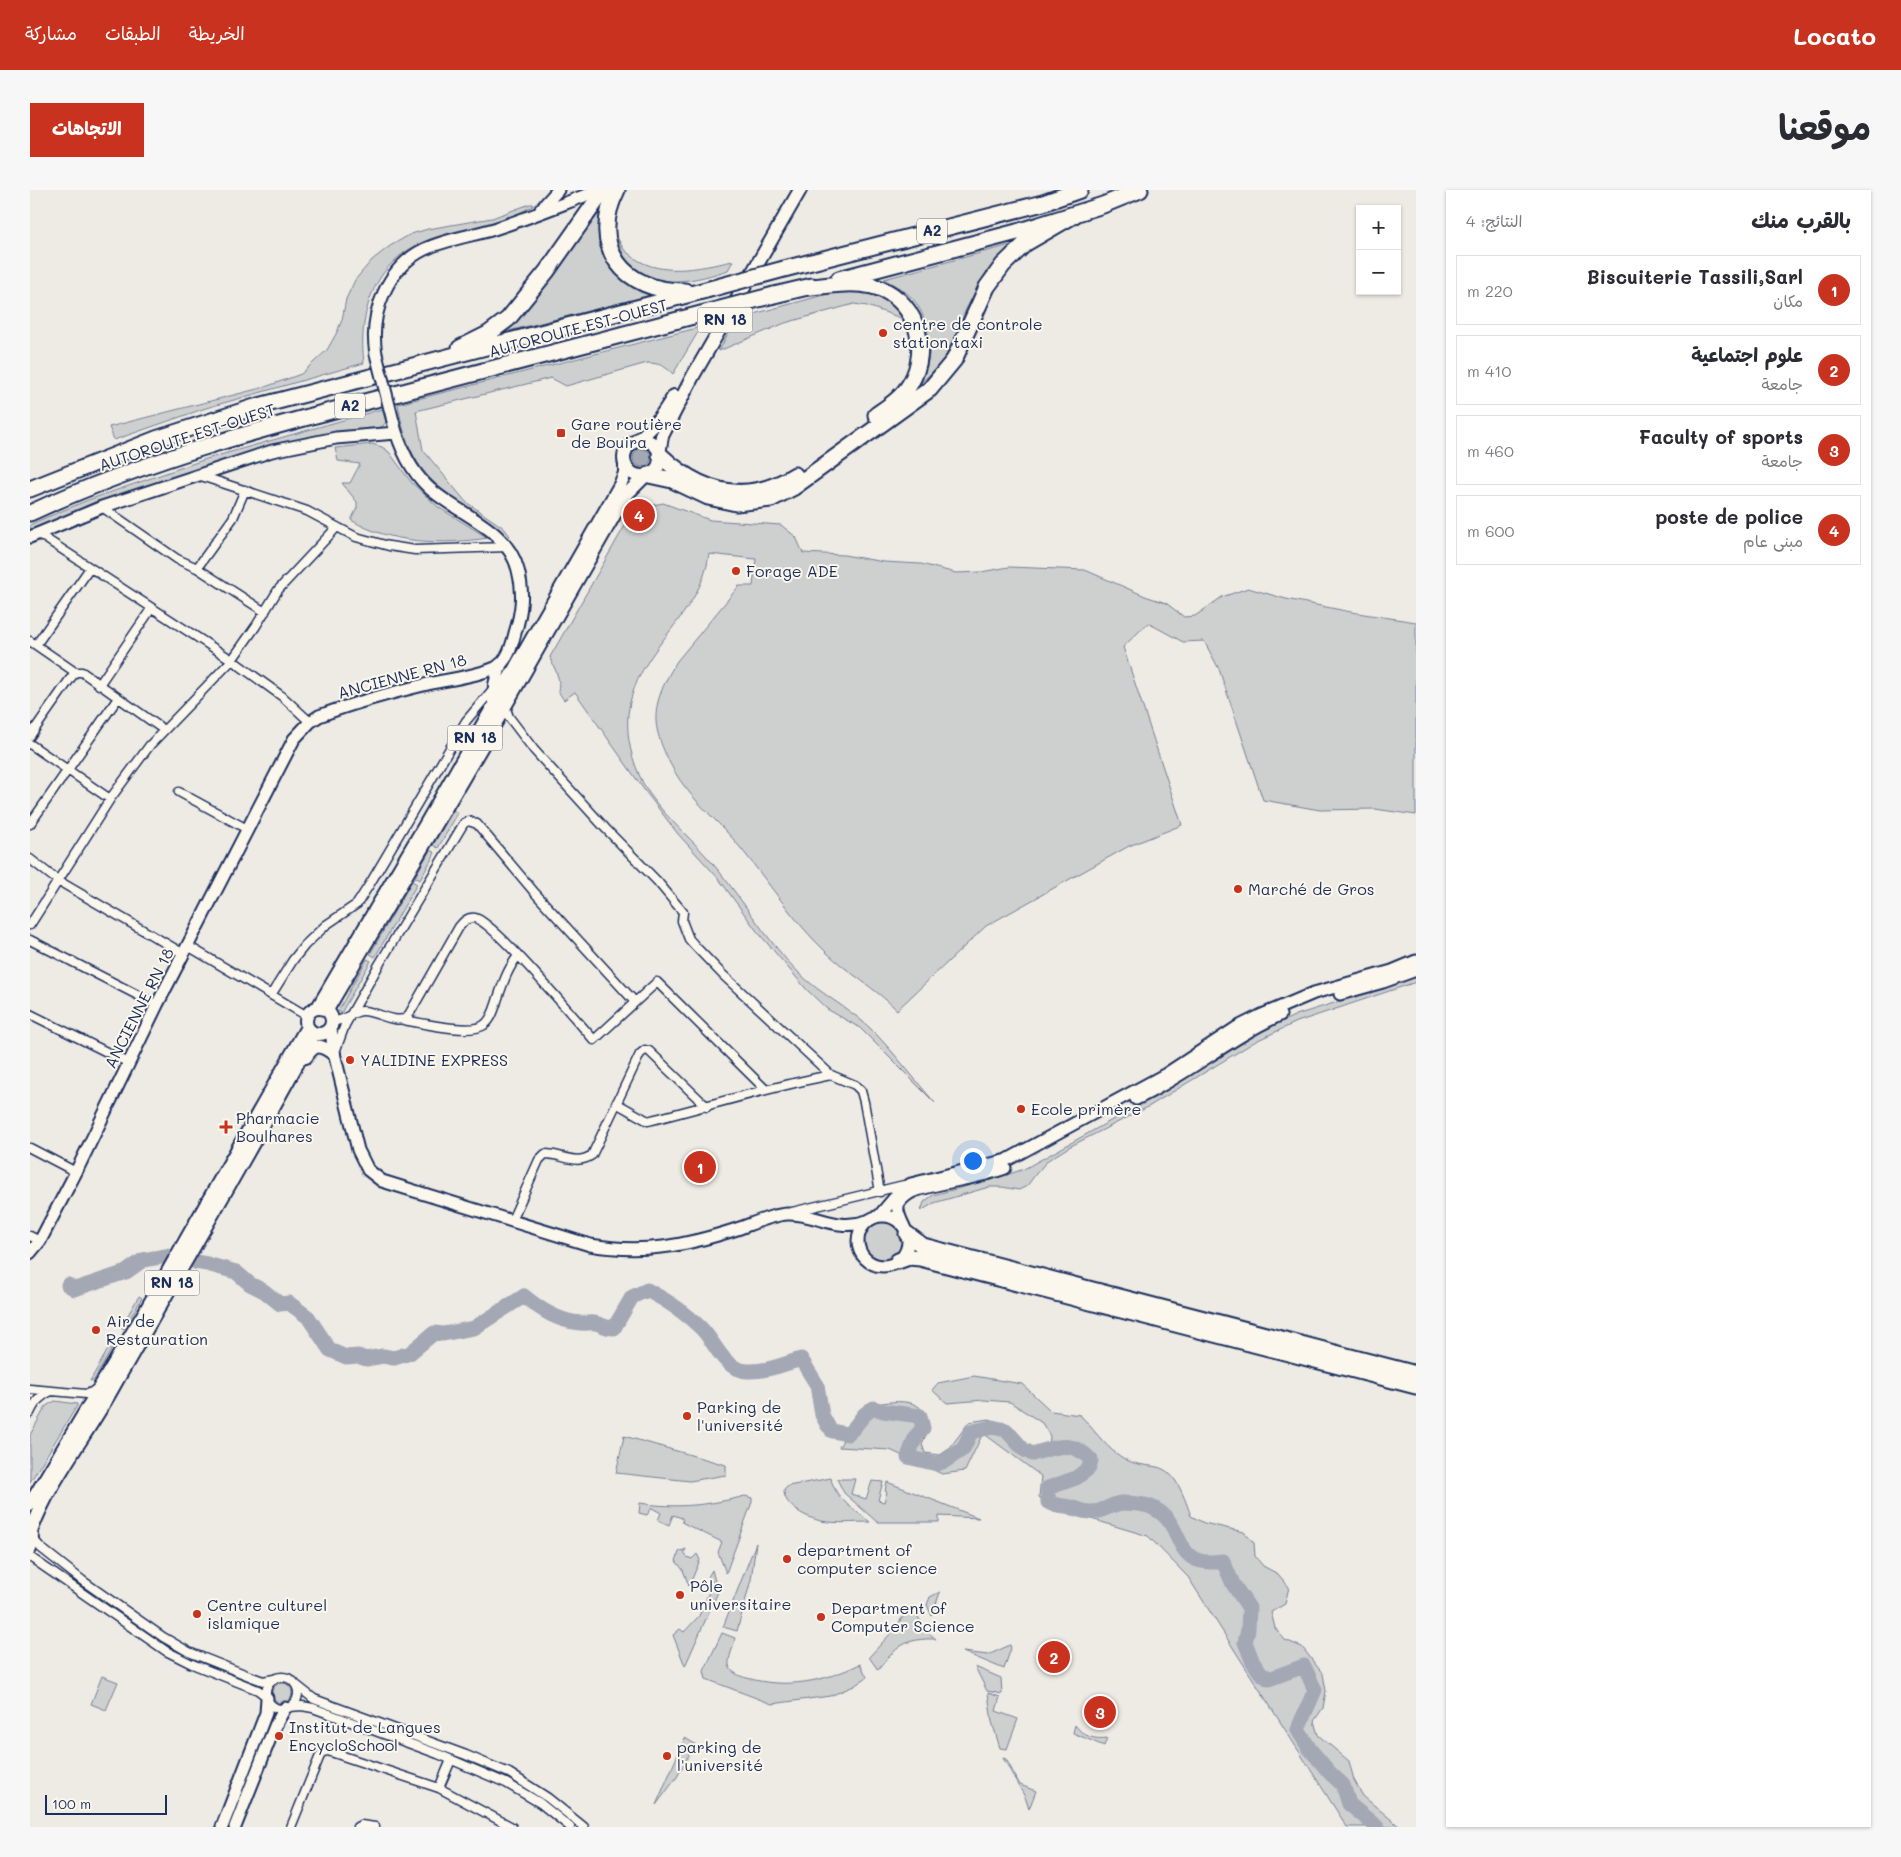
<!DOCTYPE html>
<html lang="ar">
<head>
<meta charset="utf-8">
<style>
  body { margin:0; font-family:Mali,"Playpen Sans Arabic",sans-serif; background:#f7f7f7; color:#2b2b33; direction:rtl }
  .controls { position:absolute; right:15px; top:15px; display:grid; overflow:hidden; border-radius:0px; box-shadow:0 1px 4px #0004 }
  .controls button { width:45px; height:45px; display:grid; place-items:center; padding:0; border:0; border-bottom:1px solid #e1e1e2; background:#fff; color:#2b2b33; font:25px sans-serif }
  .scale { position:absolute; left:15px; bottom:12px; width:122px; box-sizing:border-box; padding-left:5px; border:2px solid #1b2f5e; border-top:0; font-size:14px; line-height:18px; white-space:nowrap; color:#1b2f5e; -webkit-text-stroke:4px #fbf7ec; paint-order:stroke }
  .you { position:absolute; left:942px; top:970px; width:18px; height:18px; margin:-12px; border:4px solid #fff; border-radius:50%; background:#1a73e8; box-shadow:0 0 0 8px #1a73e833 }
  .badge { display:grid; place-items:center; width:32px; height:32px; border-radius:50%; background:#c8321e; color:#fff; font-size:16px; font-weight:700 }
  .pin { position:absolute; translate:-50% -50%; border:2px solid #fff; box-shadow:0 1px 5px #0006 }
  .list { margin:0; padding:0; list-style:none }
  h2 { display:flex; justify-content:space-between; align-items:center; height:65px; margin:0; padding:0 20px; font-size:21px }
  h2 small { font-size:16px; font-weight:400; color:#7c7c81 }
  .list li { display:grid; grid-template-columns:32px 1fr auto; gap:15px; align-items:center; box-sizing:border-box; height:70px; margin:0 10px 10px; padding:0 10px; border:1px solid #e1e1e2; border-radius:0px }
  .list b { display:block; font-size:19px; white-space:nowrap }
  .list p { margin:0; font-size:16px; white-space:nowrap; color:#7c7c81 }
  .list em { font-size:16px; font-style:normal; color:#7c7c81 }
  .map { position:relative; flex:none; width:1386px; height:1637px; overflow:hidden; direction:ltr; border-radius:0px }
  header { display:flex; align-items:center; gap:30px; box-sizing:border-box; height:70px; padding:0 25px; background:#c8321e; color:#fff }
  header strong { font-size:24px }
  nav { display:flex; gap:28px; margin-inline-start:auto; font-size:18px }
  .intro { display:flex; align-items:center; justify-content:space-between; box-sizing:border-box; height:120px; padding:0 30px }
  h1 { margin:0; font-size:35px }
  .button { padding:12px 22px; border-radius:0px; background:#c8321e; color:#fff; font-size:18px; font-weight:700 }
  main { display:flex; gap:30px; padding:0 30px }
  aside { flex:1; background:#fff; border-radius:0px; box-shadow:0 1px 4px #0004 }
  .map>svg:first-child { display:block }
</style>
</head>
<body>
<header>
<strong>Locato</strong>
<nav><a>الخريطة</a><a>الطبقات</a><a>مشاركة</a></nav>
</header>
<div class="intro"><h1>موقعنا</h1><a class="button">الاتجاهات</a></div>
<main>
<aside>
<h2>بالقرب منك<small>النتائج: 4</small></h2>
<ul class="list">
<li><span class="badge">1</span><div><b>Biscuiterie Tassili,Sarl</b><p>مكان</p></div><em>220 m</em></li>
<li><span class="badge">2</span><div><b>علوم اجتماعية</b><p>جامعة</p></div><em>410 m</em></li>
<li><span class="badge">3</span><div><b>Faculty of sports</b><p>جامعة</p></div><em>460 m</em></li>
<li><span class="badge">4</span><div><b>poste de police</b><p>مبنى عام</p></div><em>600 m</em></li>
</ul>
</aside>
<div class="map">
<svg width="1386" height="1637" viewBox="0 0 1386 1637">
  <rect width="100%" height="100%" fill="#eeebe4"/>
  <filter id="ink" filterUnits="userSpaceOnUse"><feTurbulence type="fractalNoise" baseFrequency=".02" numOctaves="2"/><feDisplacementMap in="SourceGraphic" scale="10" xChannelSelector="R" yChannelSelector="G"/><feConvolveMatrix kernelMatrix="1 2 1 2 8 2 1 2 1" color-interpolation-filters="sRGB"/></filter>
  <g filter="url(#ink)">
    <!-- green -->
    <path fill="#cecfcf" stroke="#747f96" d="M500,14H503V16C482,27 461,35 438,40C421,44 403,47 387,55C342,77 328,127 334,173L176,218L84,250L79,237L235,197L271,184L297,160L306,144L312,130L316,109L325,90L342,70L360,56L381,44L398,39L462,28Z
      M569,21C568,65 580,89 623,105L474,142C511,110 540,61 569,21Z
      M587,47C590,52 593,60 598,63C627,89 669,78 703,71L698,80C669,90 625,101 601,75C593,68 591,57 587,47Z
      M980,55L955,84L936,119L922,155L911,174L878,205C885,196 893,187 897,175C903,154 897,126 883,109C875,100 864,95 854,89Z
      M826,100C849,102 861,110 875,129L873,132L871,128L837,116L824,114L755,133L689,161L705,129L805,102Z
      M671,137L643,184C635,176 629,173 617,173L536,196L521,188L386,221L393,260L436,312L474,338L480,346L478,348C421,300 381,298 368,214Z
      M352,219L356,232L352,237L258,252L199,268L67,311L0,341V335L8,331L58,310L176,269Z
      M342,254L352,257L359,262L381,292L408,317L458,348C413,355 360,354 321,330L327,318V312L312,293H320L330,274L308,271L305,258Z
      M633,313L680,330L751,335L766,347L773,363L814,365L854,372L891,374L926,383L951,382L979,377L1055,380L1115,406L1136,413L1154,427L1165,426L1192,407L1218,398L1256,409L1321,422L1386,432V625L1345,619L1290,620L1233,610L1189,479L1174,451L1153,452L1118,433L1093,457L1152,635L1099,656L956,736L867,820C845,798 818,783 796,762C763,731 738,691 709,656C692,635 671,618 655,597C643,582 627,551 626,531C625,509 636,489 647,471L709,396H723L726,369L679,364C672,426 605,459 598,524C596,548 602,571 613,593C628,621 656,643 677,667C710,704 734,748 769,783C792,806 824,820 846,844C867,866 885,890 905,913L830,838L797,819L777,800L726,740L689,689L648,644L612,597L545,502L534,510C524,497 531,499 528,487C526,480 522,474 520,467L597,332L609,338L623,315Z
      M423,620L428,623L408,658L403,655Z
      M400,660L405,663L390,690L385,687Z
      M382,691L387,694L345,767L340,764Z
      M337,769L341,771L311,823L308,821Z
      M1386,787V792L1267,832L1226,851L1118,917L1039,957L1018,970L1005,985L997,996L989,1000L972,997H959L904,1013L891,1021L894,1012L903,1005L968,988L994,979L1091,925L1130,905L1227,844L1266,825Z
      M834 1051a19 19 0 1 1 38 0a19 19 0 1 1-38 0Z
      M109,1106L112,1108L94,1139L91,1137Z
      M80,1156L83,1157L64,1190L60,1191Z
      M944,1186L992,1194L1021,1221L1050,1225C1061,1236 1074,1255 1087,1264C1102,1275 1110,1274 1127,1277C1147,1281 1155,1310 1161,1326L1174,1333L1214,1342L1224,1353L1225,1366L1233,1376L1248,1384L1259,1397L1255,1414L1241,1422L1245,1438L1255,1450L1272,1457L1293,1484L1296,1501L1293,1518L1284,1531L1288,1545L1319,1571L1324,1590L1333,1606L1370,1637H1317L1158,1387L1118,1346L1018,1316L1009,1307L1011,1286L953,1243L935,1281L912,1284L860,1260L809,1257L833,1217C849,1213 891,1203 896,1228C897,1231 899,1236 898,1239C897,1244 894,1249 892,1254L895,1263L910,1265L919,1259L939,1232L959,1229L981,1236L998,1259L1010,1263L1019,1256L1020,1246L1012,1233L980,1212L954,1210L917,1213L902,1200L908,1193Z
      M25,1211L47,1214V1216L0,1292V1245L16,1216Z
      M594,1246L696,1275V1285L660,1291L586,1283Z
      M801,1288C804,1308 825,1320 840,1332C824,1332 807,1334 791,1331C777,1328 753,1316 754,1300L758,1296Z
      M807,1289H825L821,1304L836,1309L842,1291L853,1292L848,1310L854,1312L857,1302L855,1301L857,1292L949,1328L909,1326V1332H847L814,1303Z
      M715,1306L722,1308V1312L696,1383L688,1362L692,1352L653,1333L652,1328L643,1325L639,1335L628,1330L631,1323L622,1318L617,1325L609,1323L610,1313C646,1319 680,1315 715,1306Z
      M726,1353L721,1390L707,1441L693,1437Z
      M656,1359L654,1363L657,1367L662,1369L667,1364L670,1370L659,1396L653,1380L646,1371L649,1362Z
      M682,1380L688,1402L655,1476L643,1445L650,1439L654,1442L669,1426L683,1392L678,1387Z
      M910,1402L902,1426L897,1415L900,1407Z
      M880,1416L884,1419L895,1440L906,1449C875,1448 867,1456 848,1480L839,1467L864,1440Z
      M692,1443L705,1448C704,1456 698,1468 699,1475C700,1482 711,1487 717,1488C756,1499 794,1492 830,1474L837,1487L824,1496L800,1506L742,1514L676,1489L674,1481Z
      M980,1455L981,1458L974,1479L933,1462L958,1465Z
      M945,1477L971,1488L972,1504L957,1501Z
      M72,1486L88,1492L76,1520L61,1514Z
      M242 1503a10 10 0 1 1 20 0a10 10 0 1 1-20 0Z
      M958,1503L970,1507L966,1521L988,1529L977,1559L970,1558L962,1532Z
      M241,1525L243,1526L213,1605L210,1604Z
      M1045,1535C1053,1546 1064,1550 1077,1548L1074,1556L1043,1543Z
      M655,1548L665,1554L647,1587L626,1615Z
      M973,1568L976,1569L990,1595L1006,1601L999,1619L995,1607Z"/>
    <!-- water -->
    <path fill="#a3a8b4" stroke="#6d7892" d="M603 268a9 9 0 1 1 18 0a9 9 0 1 1-18 0Z"/>
    <g fill="none" stroke-linecap="round" stroke-linejoin="round">
      <!-- river -->
      <path stroke="#a3a8b4" stroke-width="15" d="M165,1072L177,1074L206,1082L220,1094L234,1101L250,1114L259,1113L278,1127L300,1160L316,1167L328,1166L336,1169L353,1166L364,1168L380,1163L404,1143L413,1144L444,1138L494,1106C511,1120 528,1131 550,1133C555,1134 561,1132 565,1133C574,1135 574,1138 584,1138L602,1107L617,1100C636,1110 656,1123 671,1138C686,1153 693,1180 718,1181C735,1182 754,1174 771,1169L787,1195L792,1225L798,1236
        M38,1095L45,1099L96,1082L113,1070L136,1066
        M802,1241L817,1244C829,1236 830,1224 844,1218L853,1221L890,1226L893,1238L886,1246L878,1267L907,1274L915,1271L933,1259L941,1242L962,1237L976,1240L993,1259L1002,1264C1026,1257 1042,1249 1061,1270L1059,1278L1046,1288L1018,1298V1312C1026,1316 1032,1315 1040,1317C1050,1320 1058,1324 1069,1321C1076,1319 1084,1314 1091,1313C1098,1313 1114,1314 1121,1317C1159,1333 1138,1380 1193,1371L1203,1394L1219,1418L1218,1440L1215,1452L1222,1470L1230,1482L1239,1489L1274,1476L1285,1500L1270,1534L1268,1540L1279,1558L1300,1583L1313,1595L1319,1614L1347,1637"/>
      <!-- street casing -->
      <g stroke="#1b2f5e" stroke-width="11">
        <path id="street" d="M168,285L277,321L326,347L359,356L385,360L478,357
          M72,317L147,369L167,378L235,422
          M7,343L202,470L253,507L280,532
          M167,378L203,328L215,300
          M0,451L45,482H52L134,540
          M6,455L60,378
          M69,495L121,419
          M475,516L479,527L504,560L576,639L627,691L653,722L652,731L659,749L666,757L693,785L801,885L825,895L831,901L834,912L850,1002
          M0,546L45,482
          M0,554L80,609
          M149,602L217,639
          M0,634L88,508
          M0,669L27,690L154,764
          M0,735L80,609L120,555L202,470L226,436L248,400L307,337
          M0,750L127,815
          M158,756L277,826
          M241,805L263,770L275,755L296,735L327,714L341,692L436,531L463,499
          M0,824L99,873
          M374,830C391,833 441,845 454,835C462,830 465,817 468,808C473,793 478,778 488,766
          M302,832C315,831 322,821 333,821C346,821 364,834 377,828L429,737C433,732 437,727 445,728C464,732 546,830 564,850L627,792L736,900
          M305,862L315,835L350,773L434,633L439,631L447,634L505,703L605,812
          M586,913L618,931C679,916 739,897 801,885
          M0,958L46,982
          M762,1022L874,995
          M482,1030L509,970L515,964C533,964 546,976 562,965L610,864L615,860L619,861L677,917
          M0,1046L10,1051
          M0,1199L56,1204L62,1202L66,1199
          M0,1223C5,1212 10,1206 21,1201
          M3,1349L11,1358L53,1391L133,1447L159,1462L222,1487L233,1491L244,1489
          M0,1367L136,1461L162,1474L228,1500L236,1506
          M236 1503a16 16 0 1 1 32 0a16 16 0 1 1-32 0Z
          M265,1494L284,1509L436,1565L479,1583L518,1608L554,1637
          M259,1517L272,1516L283,1518L408,1564L476,1593L510,1613L540,1637
          M409,1598L421,1570
          M261,1637L289,1568L292,1562L298,1561L409,1598L482,1637
          M327,1637L331,1635L345,1637"/>
      </g>
      <!-- secondary casing -->
      <g stroke="#1b2f5e" stroke-width="15">
        <path id="secondary" d="M511,19L528,0
          M346,164C339,124 357,77 395,59C417,49 441,46 464,39C495,29 525,17 554,6L565,0
          M0,347L72,317L242,261L306,248L366,243
          M1310,804L1353,792L1386,780
          M301,837L303,859L328,960L338,980L352,991L560,1055C613,1064 654,1056 704,1040C717,1036 746,1023 759,1024C789,1024 805,1042 837,1031
          M1106,909C1157,885 1199,848 1250,825
          M828 1051a25 25 0 1 1 50 0a25 25 0 1 1-50 0Z
          M849,1026L871,1000L881,994L977,970L1136,884L1206,838L1232,825L1284,803L1362,781L1386,771
          M875,1039C872,1031 865,1022 869,1013C872,1008 879,1003 884,1001C914,991 946,989 975,978
          M0,1063L10,1051L46,982L127,815L264,549L280,532L289,526C326,512 364,502 402,493C422,489 446,486 465,478C478,472 482,455 485,443C492,421 494,402 488,380C477,337 428,325 398,297C380,280 369,255 363,231
          M192,1637L236,1523L237,1508
          M205,1637L245,1536L255,1518"/>
      </g>
      <!-- primary casing -->
      <g stroke="#1b2f5e" stroke-width="16">
        <path id="primary" d="M594 268a18 18 0 1 1 36 0a18 18 0 1 1-36 0Z
          M606,251C623,239 633,224 644,206
          M629,264L632,246L663,186L770,0
          M464,512L465,495L470,475
          M288,817L398,630L590,295L595,283V275
          M276 831a13 13 0 1 1 26 0a13 13 0 1 1-26 0Z
          M297,820L465,534L586,322L598,303L615,286
          M276,867C285,852 291,855 304,864
          M0,1314L117,1118L277,837
          M0,1341L3,1349L0,1359
          M1,1342C17,1295 56,1246 81,1201C149,1082 219,964 284,843"/>
      </g>
      <!-- highway casing -->
      <g stroke="#1b2f5e" stroke-width="19">
        <path id="highway" d="M587,0C558,57 594,102 655,101
          M754,79L1013,13L1050,0
          M809,89L987,42L1073,15L1110,0
          M773,98C795,96 820,91 842,96C885,106 902,158 880,194C872,208 859,216 846,225
          M744,105L782,96
          M430,158L458,144L478,129L517,81L574,0
          M630,265C670,303 716,316 765,285
          M619,285L642,290L678,307L706,313L741,309L764,297L900,199L924,170L957,97L973,75L996,53L1046,24
          M0,299L126,249L225,217L676,100
          M0,323C120,267 249,234 377,201C467,178 557,154 648,130
          M877,1044L893,1056L1386,1184
          M868,1071L879,1067L890,1068L1386,1196"/>
      </g>
      <!-- street -->
      <use href="#street" stroke="#fbf7ec" stroke-width="8"/>
      <!-- secondary -->
      <use href="#secondary" stroke="#fbf7ec" stroke-width="11"/>
      <!-- primary -->
      <use href="#primary" stroke="#fbf7ec" stroke-width="12"/>
      <!-- highway -->
      <use href="#highway" stroke="#fbf7ec" stroke-width="15"/>
      <!-- secondary-bridge casing -->
      <g stroke="#1b2f5e" stroke-width="15" stroke-linecap="butt">
        <path id="secondary-bridge" d="M346,164L363,231"/>
      </g>
      <!-- highway-bridge casing -->
      <g stroke="#1b2f5e" stroke-width="19" stroke-linecap="butt">
        <path id="highway-bridge" d="M676,100L754,79
          M648,130L744,105"/>
      </g>
      <!-- secondary-bridge -->
      <use href="#secondary-bridge" stroke="#fbf7ec" stroke-width="11"/>
      <!-- highway-bridge -->
      <use href="#highway-bridge" stroke="#fbf7ec" stroke-width="15"/>
    </g>
  </g>
  <!-- markers -->
  <g fill="#c8321e" stroke="#fbf7ec" stroke-width="2">
    <circle cx="853" cy="143" r="5"/>
    <rect x="526" y="238" width="10" height="10" rx="2.5"/>
    <circle cx="706" cy="381" r="5"/>
    <circle cx="1208" cy="699" r="5"/>
    <circle cx="320" cy="870" r="5"/>
    <circle cx="991" cy="919" r="5"/>
    <path d="M193.5 929.5h5v5h5v5h-5v5h-5v-5h-5v-5h5z"/>
    <circle cx="66" cy="1140" r="5"/>
    <circle cx="657" cy="1226" r="5"/>
    <circle cx="757" cy="1369" r="5"/>
    <circle cx="650" cy="1405" r="5"/>
    <circle cx="167" cy="1424" r="5"/>
    <circle cx="791" cy="1427" r="5"/>
    <circle cx="249" cy="1546" r="5"/>
    <circle cx="637" cy="1566" r="5"/>
  </g>
  <g text-anchor="middle" stroke-width="4" stroke-linejoin="round" paint-order="stroke">
    <!-- shield labels -->
    <g fill="#fbf7ec" stroke="#5e6b89" stroke-width="1">
      <rect x="887" y="28.5" width="30" height="25" rx="4"/>
      <rect x="667.5" y="117.5" width="55" height="25" rx="4"/>
      <rect x="305" y="203.5" width="30" height="25" rx="4"/>
      <rect x="417.5" y="535.5" width="55" height="25" rx="4"/>
      <rect x="114.5" y="1080.5" width="55" height="25" rx="4"/>
    </g>
    <g font-size="15" font-weight="bold" fill="#1b2f5e">
      <text x="902" y="46">A2</text>
      <text x="695" y="135">RN 18</text>
      <text x="320" y="221">A2</text>
      <text x="445" y="553">RN 18</text>
      <text x="142" y="1098">RN 18</text>
    </g>
    <!-- poi labels -->
    <g font-size="16" fill="#1b2f5e" stroke="#fbf7ec" text-anchor="start">
      <text x="863" y="140">centre de controle<tspan x="863" dy="18">station taxi</tspan></text>
      <text x="541" y="240">Gare routière<tspan x="541" dy="18">de Bouira</tspan></text>
      <text x="716" y="387">Forage ADE</text>
      <text x="1218" y="705">Marché de Gros</text>
      <text x="330" y="876">YALIDINE EXPRESS</text>
      <text x="1001" y="925">Ecole primère</text>
      <text x="206" y="934">Pharmacie<tspan x="206" dy="18">Boulhares</tspan></text>
      <text x="76" y="1137">Air de<tspan x="76" dy="18">Restauration</tspan></text>
      <text x="667" y="1223">Parking de<tspan x="667" dy="18">l'université</tspan></text>
      <text x="767" y="1366">department of<tspan x="767" dy="18">computer science</tspan></text>
      <text x="660" y="1402">Pôle<tspan x="660" dy="18">universitaire</tspan></text>
      <text x="177" y="1421">Centre culturel<tspan x="177" dy="18">islamique</tspan></text>
      <text x="801" y="1424">Department of<tspan x="801" dy="18">Computer Science</tspan></text>
      <text x="259" y="1543">Institut de Langues<tspan x="259" dy="18">EncycloSchool</tspan></text>
      <text x="647" y="1563">parking de<tspan x="647" dy="18">l'université</tspan></text>
    </g>
    <!-- street labels -->
    <g font-size="16" fill="#1b2f5e" stroke="#fbf7ec">
      <text transform="translate(548 138) rotate(-15)" y="6">AUTOROUTE EST-OUEST</text>
      <text transform="translate(157 247) rotate(-18)" y="6">AUTOROUTE EST-OUEST</text>
      <text transform="translate(372 486) rotate(-15)" y="6">ANCIENNE RN 18</text>
      <text transform="translate(109 818) rotate(-63)" y="6">ANCIENNE RN 18</text>
    </g>
  </g>
</svg>
<div class="controls">
<button>+</button>
<button>−</button>
</div>
<div class="scale">100 m</div>
<div class="you"></div>
<div class="pin badge" style="left:670px;top:977px">1</div>
<div class="pin badge" style="left:1024px;top:1467px">2</div>
<div class="pin badge" style="left:1070px;top:1522px">3</div>
<div class="pin badge" style="left:609px;top:325px">4</div>
</div>
</main>
</body>
</html>
